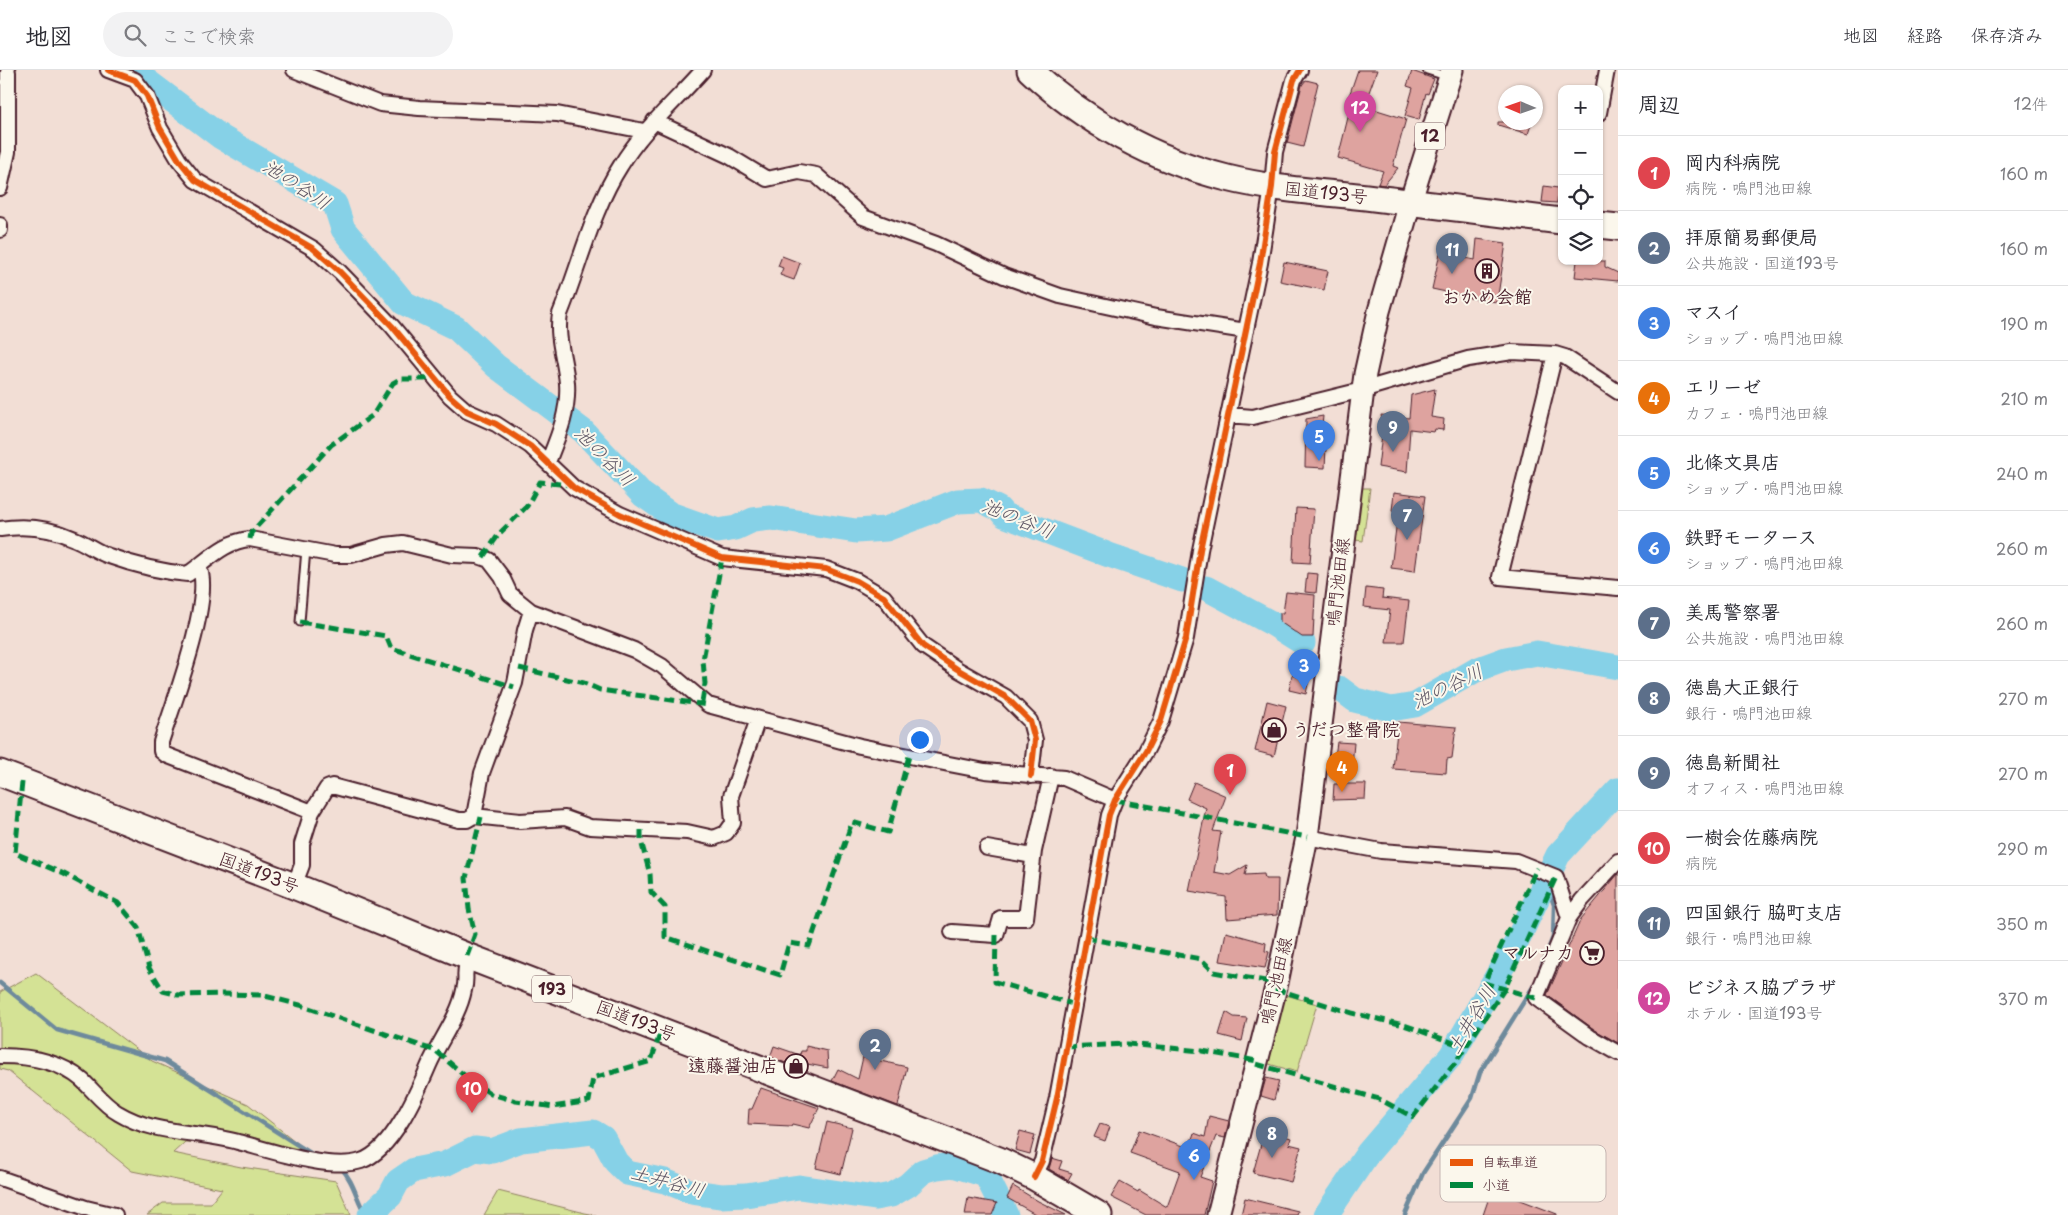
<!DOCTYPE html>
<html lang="ja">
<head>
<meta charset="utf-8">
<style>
  body { margin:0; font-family:"Playpen Sans","Klee One",sans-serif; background:#f2f2f3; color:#2b2b33 }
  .controls { position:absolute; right:15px; top:15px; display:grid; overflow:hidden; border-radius:10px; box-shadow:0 1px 4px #0004 }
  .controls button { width:45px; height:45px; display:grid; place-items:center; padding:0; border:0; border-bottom:1px solid #e1e1e2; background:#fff; color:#2b2b33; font:25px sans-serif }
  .compass { position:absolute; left:1498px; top:15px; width:45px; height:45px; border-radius:50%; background:#fff; box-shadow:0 1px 4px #0004; rotate:272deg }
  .you { position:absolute; left:919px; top:669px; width:18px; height:18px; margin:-12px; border:4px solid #fff; border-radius:50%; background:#1a73e8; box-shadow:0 0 0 8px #1a73e833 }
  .badge { display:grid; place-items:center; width:32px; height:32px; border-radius:50%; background:#4a1f2b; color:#fff; font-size:16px; font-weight:700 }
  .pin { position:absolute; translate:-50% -41px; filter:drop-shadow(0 1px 2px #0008) }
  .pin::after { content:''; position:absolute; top:26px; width:18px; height:15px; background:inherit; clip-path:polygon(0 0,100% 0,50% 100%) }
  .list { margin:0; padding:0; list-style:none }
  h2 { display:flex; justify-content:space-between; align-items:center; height:65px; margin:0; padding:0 20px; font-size:21px }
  h2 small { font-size:16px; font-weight:400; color:#7c7c81 }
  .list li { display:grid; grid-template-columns:32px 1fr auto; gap:15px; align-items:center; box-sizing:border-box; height:75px; padding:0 20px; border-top:1px solid #e1e1e2 }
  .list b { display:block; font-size:19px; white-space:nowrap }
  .list p { margin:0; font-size:16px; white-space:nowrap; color:#7c7c81 }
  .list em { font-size:16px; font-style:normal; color:#7c7c81 }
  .icon { flex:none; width:28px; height:28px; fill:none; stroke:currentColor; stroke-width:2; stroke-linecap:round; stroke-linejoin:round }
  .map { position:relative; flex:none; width:1618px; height:1145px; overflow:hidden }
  header { display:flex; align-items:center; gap:30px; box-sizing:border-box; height:70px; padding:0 25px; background:#fff; border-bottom:1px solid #e1e1e2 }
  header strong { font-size:24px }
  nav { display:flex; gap:28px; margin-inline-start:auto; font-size:18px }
  .search { width:350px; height:45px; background:#f2f2f3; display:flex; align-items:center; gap:12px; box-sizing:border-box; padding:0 18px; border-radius:28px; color:#7c7c81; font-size:19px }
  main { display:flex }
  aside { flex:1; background:#fff }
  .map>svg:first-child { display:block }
</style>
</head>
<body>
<header>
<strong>地図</strong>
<div class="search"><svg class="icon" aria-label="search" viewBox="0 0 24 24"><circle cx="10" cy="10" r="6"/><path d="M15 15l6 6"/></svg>ここで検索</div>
<nav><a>地図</a><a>経路</a><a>保存済み</a></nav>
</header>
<main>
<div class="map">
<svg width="1618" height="1145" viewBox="0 0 1618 1145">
  <rect width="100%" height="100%" fill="#f2ded5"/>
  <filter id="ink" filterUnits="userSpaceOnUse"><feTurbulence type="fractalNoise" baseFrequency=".02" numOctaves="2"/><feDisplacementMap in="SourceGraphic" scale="10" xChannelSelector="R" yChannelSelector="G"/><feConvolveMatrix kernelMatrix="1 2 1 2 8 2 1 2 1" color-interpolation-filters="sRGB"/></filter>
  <g filter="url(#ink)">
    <!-- green -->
    <path fill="#d4e295" stroke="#8f8060" d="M1362,418H1370L1363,471L1355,470Z
      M36,903L152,991L248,1034L305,1079L185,1072L173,1083L241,1097L336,1111L351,1145H147L163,1133H211L222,1119L132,1101L8,1001L0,999V922Z
      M1279,923L1317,934L1297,1002L1262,992Z
      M498,1121L585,1143L596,1145H484Z"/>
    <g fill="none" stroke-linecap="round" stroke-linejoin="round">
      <!-- stream -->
      <path stroke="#6e8a9c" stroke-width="4.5" d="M1540,900L1553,867L1554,835L1545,809
        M0,913L57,960L165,991L315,1086
        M340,1097C354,1111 356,1129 366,1145
        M1405,1145L1423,1103L1472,1028L1480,1002L1536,912"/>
      <!-- river -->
      <path stroke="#86d1e7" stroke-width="25" d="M126,0L143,8L221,67L335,134L343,159L404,233L456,258L496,296L583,361L643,425L670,444L718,461L736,458L753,450L771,448L856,461L886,459L958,431L981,430L999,439L1004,445L1109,485L1182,510
        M1206,518L1273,554L1303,573
        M1339,618L1355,630L1391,639L1415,635L1476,600L1506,589L1537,583L1618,597
        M370,1145L390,1126L398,1111L414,1100L445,1094L475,1079L492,1081L521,1070L593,1062L603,1068L616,1092L627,1103L665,1111L692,1122L721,1126L746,1125L799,1117L875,1128L891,1125L908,1115L923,1101L937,1097L953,1095L986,1105L1006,1145
        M1326,1145L1368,1083L1451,986L1516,873L1558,785L1618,720"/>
    </g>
    <!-- building -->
    <path fill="#dea39f" stroke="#4a1f2b" d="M1358,0H1377L1364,36L1406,49L1393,96L1398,98L1384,115L1378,114L1383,101L1338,88L1353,27L1349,26Z
      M1412,1L1434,9L1428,24L1426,23L1419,50L1405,46L1413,18L1407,16Z
      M1306,10L1318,13L1303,77L1287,73L1302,15Z
      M1498,52H1532L1528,64L1498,55Z
      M1544,116L1558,118L1557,133L1542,132Z
      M1477,169L1506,173L1497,232L1469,228L1470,227L1432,219L1440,183L1475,190Z
      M782,186L800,193L794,210L780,205L783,198L778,196Z
      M1577,191H1605V197L1618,203V211L1575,207Z
      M1284,192L1328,201L1324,220L1280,211Z
      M1435,319L1431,347L1444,349L1443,360L1435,359L1434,362L1410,359L1407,402L1378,397L1383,356L1381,345L1409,348L1411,325Z
      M1323,346L1320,376L1326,377L1325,398L1305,397L1306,349Z
      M1394,422L1425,426L1415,501L1391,498L1398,442L1392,441Z
      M1296,438L1314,439L1310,493L1293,492Z
      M1307,503L1318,504L1316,523L1305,522Z
      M1366,518L1383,520L1382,528L1409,531L1404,572H1386L1390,540L1364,537Z
      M1286,522L1315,525L1313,567H1302L1280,552V543H1283Z
      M1292,605L1309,609L1306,624L1289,620Z
      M1267,631L1286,636L1274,686L1255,681Z
      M1398,652L1456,657L1452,688L1447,689L1446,703L1393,699Z
      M1337,672L1354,673L1352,695L1334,694Z
      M1194,712L1226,726L1213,761L1221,762L1214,802L1230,805L1247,795L1245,805L1264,804L1265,809H1278L1277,845L1227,849L1226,827L1189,821L1206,738L1187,729Z
      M1334,714H1366L1365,729L1333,730Z
      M1618,804V973L1595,960L1547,925L1581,849Z
      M1226,862L1266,873L1265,881L1269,882L1265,898L1220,891Z
      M1226,942L1234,947L1247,948L1242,971L1219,965Z
      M774,976L800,985L801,981H806V976L827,981L828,998L802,993L801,999L770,987Z
      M863,987L907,997L898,1036L832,1011L838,999L858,1009Z
      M1266,1008L1279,1011L1274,1030L1261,1026Z
      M761,1018L819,1038L809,1058L792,1054L791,1056L748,1054L749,1039H752Z
      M1209,1046L1229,1051L1225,1068L1216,1066L1200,1107L1212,1111L1204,1145H1146L1111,1127L1120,1112L1138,1122L1139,1120L1167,1137L1180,1101L1130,1083L1139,1060L1189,1078L1194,1063L1205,1067Z
      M827,1052L852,1058L841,1104L816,1098Z
      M1100,1054L1110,1057L1105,1071L1094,1067Z
      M1265,1060L1291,1068L1289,1074L1301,1077L1291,1112L1253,1103Z
      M1020,1061L1035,1065L1030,1084L1015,1080Z
      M1052,1088L1062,1091L1059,1099L1072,1103L1068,1110L1049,1099Z
      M1013,1116L1038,1131L1066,1145H1037L1007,1128Z
      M1492,1119L1557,1144V1145H1483Z
      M968,1128L997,1133L992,1145H965Z
      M1245,1128L1298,1141L1297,1145H1241Z"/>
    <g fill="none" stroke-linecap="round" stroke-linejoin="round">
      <!-- lane casing -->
      <g stroke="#4a1f2b" stroke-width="11">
        <path id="lane" d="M1427,0L1446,6
          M300,552L306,479"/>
      </g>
      <!-- street casing -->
      <g stroke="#4a1f2b" stroke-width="18">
        <path id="street" d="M108,0L135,10L147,26L160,58L179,90L195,110L314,179L340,202L392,256L450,326L467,341L496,354L530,376L574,418L620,444L722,488L826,499L857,511L884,527L923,576L957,599L1006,627L1030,651L1035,670L1031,706
          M294,0L380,34L419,38L557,44L644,61
          M1599,43L1607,0
          M654,51L729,86L767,109L799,102L816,105L863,147L936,174L1004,206L1060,226L1156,247L1246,261
          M0,118L8,82V2
          M0,155V160
          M1555,284L1565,287L1618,322
          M1228,345L1253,347L1362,320L1468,289L1512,282L1555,284L1500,507L1618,518
          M548,392C558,367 569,342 567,313C565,289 556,268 560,244C580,195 592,140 621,95C643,59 675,32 703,0
          M0,459C26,455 51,458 75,469C87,474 97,482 109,486C134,495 162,502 188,504C208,490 225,471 250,469L335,485H351L386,475L403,473L452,485L478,486L489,490L502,507L510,524L531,541L634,580L662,596L708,635L860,676L949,694L985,701L1064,708L1115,730
          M199,497C214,527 172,637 161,672V681L166,685L312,742L302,774V795L294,816
          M531,541L525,560L515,613L482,703L474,746L520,751L565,748L590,757L687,762L714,768L726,763L733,753L731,726L758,649
          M312,742L327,718L332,716L459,750H467L474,746
          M1307,767L1381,781L1516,791L1556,807L1569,848
          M987,778L1033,786
          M1618,791L1582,830L1569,848L1536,928L1590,967L1618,983
          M952,862L996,865L1001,848H1026L1034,781L1051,706
          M0,986C28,986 60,991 82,1010C93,1020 104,1035 118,1043C154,1065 199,1061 238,1072C269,1080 330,1101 361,1091C392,1081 417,1023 429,995C440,970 459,946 464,920C468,906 462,904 469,887
          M1034,1107L1042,1091L1057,1028L1109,745L1115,730L1146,681L1161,651L1186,568L1200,480L1260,193L1272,117L1275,82L1294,10L1300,0
          M0,1108L86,1138L115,1145"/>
      </g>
      <!-- primary casing -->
      <g stroke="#4a1f2b" stroke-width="25">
        <path id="primary" d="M1218,1145L1277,913L1307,767L1365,304L1379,241L1410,133L1452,0"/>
      </g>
      <!-- highway casing -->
      <g stroke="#4a1f2b" stroke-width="29">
        <path id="highway" d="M1030,0C1085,52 1154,90 1227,108C1275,120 1325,122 1374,128C1436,135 1499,144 1562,151
          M1599,155L1618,157
          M0,703L294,816L469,887L999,1090L1034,1107L1099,1145"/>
      </g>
      <!-- lane -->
      <use href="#lane" stroke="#fbf7ec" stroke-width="7"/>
      <!-- street -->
      <use href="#street" stroke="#fbf7ec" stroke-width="14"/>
      <!-- primary -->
      <use href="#primary" stroke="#fbf7ec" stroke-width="21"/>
      <!-- highway -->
      <use href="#highway" stroke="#fbf7ec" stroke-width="25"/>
      <!-- quiet -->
      <path stroke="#00873e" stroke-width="5" stroke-dasharray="10 5" stroke-linecap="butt" d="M250,469L251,463L331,375L373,345L393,313L400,309H425L434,306
        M483,487L499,464L527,436L540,412L570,415
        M300,552L386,566L391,578L514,617
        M519,598L584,613L600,620L708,635
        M702,632L705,614L703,590L722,488
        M22,712L15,783L64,804L118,833L138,857L149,898L163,921L178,925L224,924L261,925L300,935L436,981L465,1006L491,1024L516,1031L553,1037L589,1031L593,1008L651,991L661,961
        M1115,730L1307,767
        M641,760V771L650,804L651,822L665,837V867L780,905L789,873L809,876L852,752L888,762L909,686
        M996,865L995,912L1073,934
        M1086,868L1201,889L1214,902L1277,913
        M467,886L475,864L469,839L466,808L481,747
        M1275,919L1352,943L1404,955L1465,977
        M1536,928L1484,913L1537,798
        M1066,977L1128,974L1202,981L1257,991
        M1256,994L1379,1029L1413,1047L1455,993L1505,918L1556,807"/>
      <!-- cycleway casing -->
      <g stroke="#fbf7ec" stroke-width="9">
        <path id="cycleway" d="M108,0L135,10L147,26L160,58L179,90L195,110L314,179L340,202L392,256L450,326L467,341L496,354L530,376L574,418L620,444L722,488L826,499L857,511L884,527L923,576L957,599L1006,627L1030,651L1035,670L1031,706
          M1034,1107L1042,1091L1057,1028L1109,745L1115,730L1146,681L1161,651L1186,568L1200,480L1260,193L1272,117L1275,82L1294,10L1300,0"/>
      </g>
      <!-- cycleway -->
      <use href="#cycleway" stroke="#e8590c" stroke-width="6"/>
    </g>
  </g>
  <!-- icons -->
  <defs>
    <g id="building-ring" transform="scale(1.25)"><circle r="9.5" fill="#fbf7ec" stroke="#4a1f2b" stroke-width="1.5"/><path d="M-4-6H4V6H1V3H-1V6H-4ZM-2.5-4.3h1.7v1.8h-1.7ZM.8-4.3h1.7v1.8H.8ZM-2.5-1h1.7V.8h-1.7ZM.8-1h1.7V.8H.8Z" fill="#4a1f2b"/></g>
    <g id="shop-ring" transform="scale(1.25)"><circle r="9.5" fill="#fbf7ec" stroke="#4a1f2b" stroke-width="1.5"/><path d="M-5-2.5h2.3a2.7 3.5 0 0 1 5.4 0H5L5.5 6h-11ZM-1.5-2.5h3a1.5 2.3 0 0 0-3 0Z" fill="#4a1f2b"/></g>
    <g id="supermarket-ring" transform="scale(1.25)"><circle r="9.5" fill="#fbf7ec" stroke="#4a1f2b" stroke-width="1.5"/><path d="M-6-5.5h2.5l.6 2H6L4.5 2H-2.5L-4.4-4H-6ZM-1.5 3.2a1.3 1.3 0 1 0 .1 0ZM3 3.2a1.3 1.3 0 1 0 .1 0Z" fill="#4a1f2b"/></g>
  </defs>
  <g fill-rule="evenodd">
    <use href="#building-ring" x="1487" y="201"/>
    <use href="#shop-ring" x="1274" y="660"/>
    <use href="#supermarket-ring" x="1592" y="883"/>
    <use href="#shop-ring" x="796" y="996"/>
  </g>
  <g text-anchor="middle" stroke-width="4" stroke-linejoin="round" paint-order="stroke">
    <!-- shield labels -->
    <g fill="#fbf7ec" stroke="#7f6065" stroke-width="1">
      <rect x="1415" y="52.5" width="30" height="27" rx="4"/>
      <rect x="532" y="905.5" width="40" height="27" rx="4"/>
    </g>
    <g font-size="16" font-weight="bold" fill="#4a1f2b">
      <text x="1430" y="72">12</text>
      <text x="552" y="925">193</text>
    </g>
    <!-- street labels -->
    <g font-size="18" fill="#4a1f2b" stroke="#fbf7ec">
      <text transform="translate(1326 123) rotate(6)" y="6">国道193号</text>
      <text transform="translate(1338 512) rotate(-83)" y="6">鳴門池田線</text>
      <text transform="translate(259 803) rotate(21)" y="6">国道193号</text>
      <text transform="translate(1276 911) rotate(-77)" y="6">鳴門池田線</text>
      <text transform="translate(636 951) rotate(21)" y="6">国道193号</text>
    </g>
    <!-- poi labels -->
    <g font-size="18" font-weight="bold" fill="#4a1f2b" stroke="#fbf7ec" text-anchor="end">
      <text x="1487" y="233" text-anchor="middle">おかめ会館</text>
      <text x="1292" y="666" text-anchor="start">うだつ整骨院</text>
      <text x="1574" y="889">マルナカ</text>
      <text x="778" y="1002">遠藤醤油店</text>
    </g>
    <!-- water labels -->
    <g font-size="19" font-style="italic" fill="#5c5463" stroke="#fbf7ec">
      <text transform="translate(297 114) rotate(33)" y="7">池の谷川</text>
      <text transform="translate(605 386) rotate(45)" y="7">池の谷川</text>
      <text transform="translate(1018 448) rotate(22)" y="7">池の谷川</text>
      <text transform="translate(1447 616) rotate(-26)" y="7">池の谷川</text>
      <text transform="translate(1471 949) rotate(-59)" y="7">土井谷川</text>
      <text transform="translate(668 1111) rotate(15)" y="7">土井谷川</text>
    </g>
  </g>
  <!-- legend -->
  <rect x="1440" y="1075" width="166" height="57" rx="8" fill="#fbf7ec" stroke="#c6b6b2" stroke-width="1"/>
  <rect x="1450" y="1089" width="23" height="7" fill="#e8590c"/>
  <rect x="1450" y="1112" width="23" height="6" fill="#00873e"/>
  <g font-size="14" fill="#4a1f2b">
    <text x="1482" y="1097">自転車道</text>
    <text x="1482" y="1120">小道</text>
  </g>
</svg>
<div class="controls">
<button>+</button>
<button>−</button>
<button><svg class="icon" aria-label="locate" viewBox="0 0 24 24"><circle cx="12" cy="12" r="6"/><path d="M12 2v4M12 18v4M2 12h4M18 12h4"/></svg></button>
<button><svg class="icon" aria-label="layers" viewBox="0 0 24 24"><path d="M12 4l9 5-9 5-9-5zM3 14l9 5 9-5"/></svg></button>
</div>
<svg class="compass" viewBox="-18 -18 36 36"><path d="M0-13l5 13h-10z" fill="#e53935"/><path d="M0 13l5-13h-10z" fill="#7c7c81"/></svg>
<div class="you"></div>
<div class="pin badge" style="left:1230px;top:725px;background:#e0444e">1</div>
<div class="pin badge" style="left:875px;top:1000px;background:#5c6f8a">2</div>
<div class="pin badge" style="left:1304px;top:620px;background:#3f7fe0">3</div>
<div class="pin badge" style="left:1342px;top:722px;background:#e8710a">4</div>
<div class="pin badge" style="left:1319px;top:391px;background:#3f7fe0">5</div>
<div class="pin badge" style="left:1194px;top:1110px;background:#3f7fe0">6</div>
<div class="pin badge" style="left:1407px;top:470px;background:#5c6f8a">7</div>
<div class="pin badge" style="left:1272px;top:1088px;background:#5c6f8a">8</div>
<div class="pin badge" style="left:1393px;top:382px;background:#5c6f8a">9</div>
<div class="pin badge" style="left:472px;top:1043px;background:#e0444e">10</div>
<div class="pin badge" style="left:1452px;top:204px;background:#5c6f8a">11</div>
<div class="pin badge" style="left:1360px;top:62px;background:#d1479c">12</div>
</div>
<aside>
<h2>周辺<small>12件</small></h2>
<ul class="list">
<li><span class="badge" style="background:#e0444e">1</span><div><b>岡内科病院</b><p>病院 · 鳴門池田線</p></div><em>160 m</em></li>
<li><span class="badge" style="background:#5c6f8a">2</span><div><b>拝原簡易郵便局</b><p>公共施設 · 国道193号</p></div><em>160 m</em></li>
<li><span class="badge" style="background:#3f7fe0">3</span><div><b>マスイ</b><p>ショップ · 鳴門池田線</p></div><em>190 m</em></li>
<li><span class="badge" style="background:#e8710a">4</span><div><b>エリーゼ</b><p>カフェ · 鳴門池田線</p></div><em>210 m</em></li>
<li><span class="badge" style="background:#3f7fe0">5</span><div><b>北條文具店</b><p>ショップ · 鳴門池田線</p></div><em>240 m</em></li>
<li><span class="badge" style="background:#3f7fe0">6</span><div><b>鉄野モータース</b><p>ショップ · 鳴門池田線</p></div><em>260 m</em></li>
<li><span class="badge" style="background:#5c6f8a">7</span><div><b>美馬警察署</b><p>公共施設 · 鳴門池田線</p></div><em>260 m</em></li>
<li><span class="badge" style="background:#5c6f8a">8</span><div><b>徳島大正銀行</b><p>銀行 · 鳴門池田線</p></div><em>270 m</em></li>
<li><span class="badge" style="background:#5c6f8a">9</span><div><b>徳島新聞社</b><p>オフィス · 鳴門池田線</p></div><em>270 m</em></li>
<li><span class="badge" style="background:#e0444e">10</span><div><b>一樹会佐藤病院</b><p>病院</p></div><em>290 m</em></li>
<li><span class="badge" style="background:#5c6f8a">11</span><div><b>四国銀行 脇町支店</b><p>銀行 · 鳴門池田線</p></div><em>350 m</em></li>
<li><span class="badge" style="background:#d1479c">12</span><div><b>ビジネス脇プラザ</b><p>ホテル · 国道193号</p></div><em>370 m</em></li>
</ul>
</aside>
</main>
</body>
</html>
